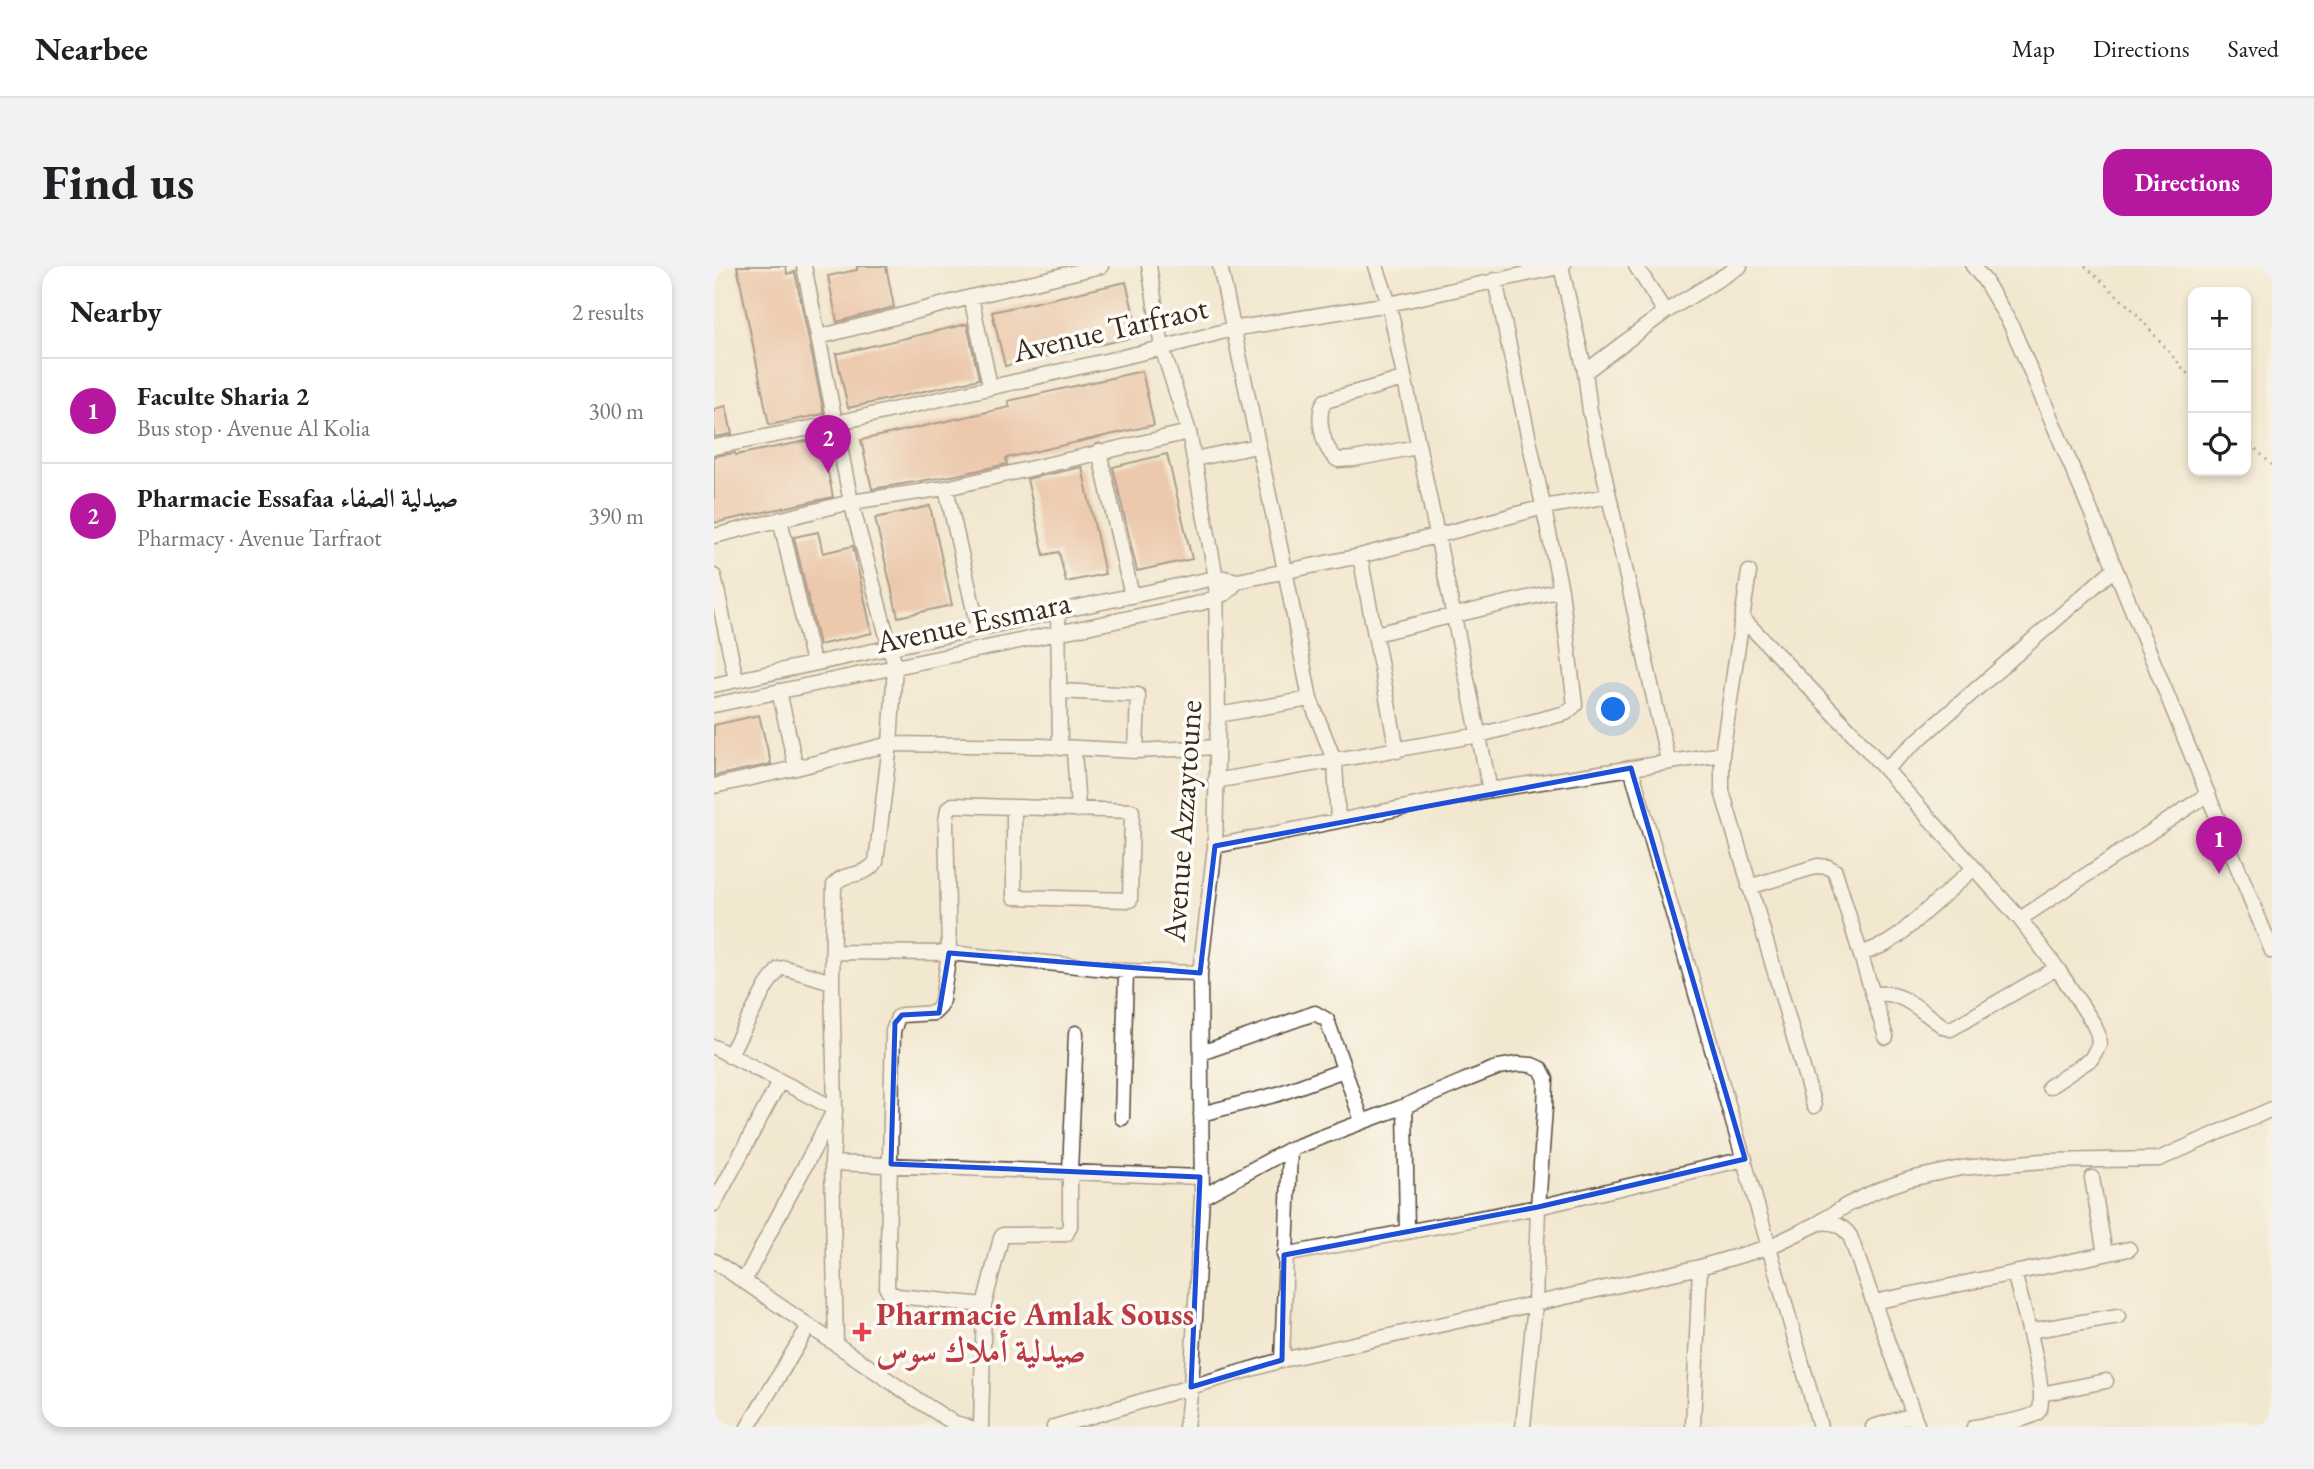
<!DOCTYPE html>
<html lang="en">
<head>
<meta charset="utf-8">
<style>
  body { margin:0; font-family:"EB Garamond",Amiri,serif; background:#f2f2f2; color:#202124 }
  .controls { position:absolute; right:21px; top:21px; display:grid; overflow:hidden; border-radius:14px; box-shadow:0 4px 10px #0003 }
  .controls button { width:63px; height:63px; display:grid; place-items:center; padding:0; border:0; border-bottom:2px solid #e0e0e0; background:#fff; color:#202124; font:35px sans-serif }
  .you { position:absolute; left:900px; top:444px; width:24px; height:24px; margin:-18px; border:5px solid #fff; border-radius:50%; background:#1a73e8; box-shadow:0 0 0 10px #1a73e833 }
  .badge { display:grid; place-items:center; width:46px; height:46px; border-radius:50%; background:#b5179e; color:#fff; font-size:23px; font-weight:700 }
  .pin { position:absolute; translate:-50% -58px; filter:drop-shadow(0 2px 4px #0008) }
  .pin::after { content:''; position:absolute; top:37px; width:24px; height:21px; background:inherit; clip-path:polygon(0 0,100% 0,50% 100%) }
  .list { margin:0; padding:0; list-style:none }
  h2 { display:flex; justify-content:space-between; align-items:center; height:91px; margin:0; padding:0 28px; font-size:30px }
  h2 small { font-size:23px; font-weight:400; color:#757577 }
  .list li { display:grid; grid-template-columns:46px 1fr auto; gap:21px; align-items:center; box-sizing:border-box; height:105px; padding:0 28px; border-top:2px solid #e0e0e0 }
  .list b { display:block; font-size:26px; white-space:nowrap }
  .list p { margin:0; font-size:23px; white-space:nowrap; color:#757577 }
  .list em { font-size:23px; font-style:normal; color:#757577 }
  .icon { flex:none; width:38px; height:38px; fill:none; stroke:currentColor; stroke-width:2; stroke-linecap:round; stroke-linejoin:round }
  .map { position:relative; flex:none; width:1558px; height:1161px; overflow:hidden; border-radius:21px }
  header { display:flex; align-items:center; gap:42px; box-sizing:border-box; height:98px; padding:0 35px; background:#fff; border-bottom:2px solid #e0e0e0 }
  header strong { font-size:33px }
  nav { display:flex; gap:38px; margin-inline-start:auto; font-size:24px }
  .intro { display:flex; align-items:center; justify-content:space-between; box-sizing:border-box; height:168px; padding:0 42px }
  h1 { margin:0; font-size:49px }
  .button { padding:18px 32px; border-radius:21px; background:#b5179e; color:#fff; font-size:24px; font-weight:700 }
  main { display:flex; gap:42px; padding:0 42px }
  aside { flex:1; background:#fff; border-radius:21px; box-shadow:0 4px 10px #0003 }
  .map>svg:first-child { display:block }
</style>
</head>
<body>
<header>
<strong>Nearbee</strong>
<nav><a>Map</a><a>Directions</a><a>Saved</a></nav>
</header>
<div class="intro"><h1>Find us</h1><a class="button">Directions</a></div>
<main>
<aside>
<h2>Nearby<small>2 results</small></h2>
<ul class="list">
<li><span class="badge">1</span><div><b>Faculte Sharia 2</b><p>Bus stop · Avenue Al Kolia</p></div><em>300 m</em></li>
<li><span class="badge">2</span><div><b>Pharmacie Essafaa صيدلية الصفاء</b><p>Pharmacy · Avenue Tarfraot</p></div><em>390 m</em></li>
</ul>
</aside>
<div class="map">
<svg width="1558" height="1161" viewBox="0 0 1558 1161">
  <rect width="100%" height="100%" fill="#fdfcf7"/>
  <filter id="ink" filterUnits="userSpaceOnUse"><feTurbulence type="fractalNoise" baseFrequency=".0143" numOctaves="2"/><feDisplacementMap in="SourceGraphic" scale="14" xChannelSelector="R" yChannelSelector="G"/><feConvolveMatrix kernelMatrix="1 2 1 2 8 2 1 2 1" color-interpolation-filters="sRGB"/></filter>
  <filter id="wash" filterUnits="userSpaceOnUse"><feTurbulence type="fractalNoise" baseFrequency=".00686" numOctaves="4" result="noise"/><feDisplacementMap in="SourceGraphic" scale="28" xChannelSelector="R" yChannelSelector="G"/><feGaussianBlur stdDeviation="1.57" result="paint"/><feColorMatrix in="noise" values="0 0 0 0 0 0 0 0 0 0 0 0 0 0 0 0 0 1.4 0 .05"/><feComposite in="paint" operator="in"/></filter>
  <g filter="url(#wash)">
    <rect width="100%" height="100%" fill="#f2e8d0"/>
    <g id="blocks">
      <!-- building -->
      <path fill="#e5a584" d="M23,0H72L73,8L81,6L110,148L55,159Z
        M143,0H172L180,41L123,56L114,10L143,4Z
        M412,16L425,70L291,100L278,46Z
        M253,58L265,113L134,142L122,88Z
        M428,105L440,159L292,192L293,198L243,209L158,223L147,174L296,141L294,135Z
        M12,140L18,168L0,171V143Z
        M107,172L119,231L0,257V190L21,187L22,189Z
        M453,188L478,293L423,305L399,201Z
        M368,201L391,308L352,316L345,286L330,289L313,213Z
        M216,240L238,339L184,351L161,252Z
        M104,266L109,287L139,280L158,367L105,379L80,271Z
        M45,449L57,498L0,510V459Z"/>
    </g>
  </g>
  <g filter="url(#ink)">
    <use href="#blocks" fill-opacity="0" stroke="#564639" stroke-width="2"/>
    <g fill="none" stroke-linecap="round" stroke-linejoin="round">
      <!-- minor casing -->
      <g stroke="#564639" stroke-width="17">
        <path id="minor" d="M90,0L137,236L181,400L176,478L162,596C147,614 131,604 120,619L118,716L121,843L118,897L122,1077
          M435,0L448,82L475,166L502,312L504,449L501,580L486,707L488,931L477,1121L472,1161
          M506,0L571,304L596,433L621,496L624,555
          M662,0L675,38L776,524
          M847,0L871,106L876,145L954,495
          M922,0L951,46
          M1259,0L1271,15L1297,59L1401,302L1558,685
          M257,31L276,120
          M105,71L257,31L387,0
          M871,106L951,46L1026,0
          M689,113L611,135C601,150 609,184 624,194L640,193L703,181
          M0,181L122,157L448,82L518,63L675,38L849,0
          M385,185L418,330
          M480,193L543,180
          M232,222L264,362
          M66,253L99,397
          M0,270L137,236L232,222L475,166
          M646,290L683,485
          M1035,306L1008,488V525L1100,840
          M0,310L22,414
          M344,345L346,482
          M1028,352L1136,464L1306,653L1343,702L1379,757L1384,768L1385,779L1377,793L1335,821
          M661,368L847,324
          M0,419L496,313L510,312L524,315L646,290L830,241L895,230
          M65,425L82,502
          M345,425L424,429L422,485
          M0,439L487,337L512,327L524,315
          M504,449L596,433
          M360,484L364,544
          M1171,503L1401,302
          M501,515L765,469L852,447L861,439L847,324L781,14
          M0,520L82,502L176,478L327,480L422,485L503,481
          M501,580L776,524L1008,488
          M1035,621L1104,600L1114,601L1121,605L1172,771
          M1306,653L1494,528
          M120,686L235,687L412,705L486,707
          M1147,688L1172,678L1184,670L1259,603
          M1160,729C1186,722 1209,747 1230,761L1237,763L1343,702
          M0,781L121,843L30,1015
          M487,787L601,747L613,754L648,855
          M15,790L53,719L65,703L71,702L118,716
          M691,840L693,966
          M487,848L564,828L630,804
          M408,852L412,705
          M118,897L486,911
          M1378,912L1391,988
          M488,931L576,883L691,840L752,814L785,801L804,798L818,799L827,803L832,813L831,841L824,941L821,1038L809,1161
          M0,938L66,815
          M1105,957L1133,939L1164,924L1196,913L1247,902L1329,895L1445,893L1558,843
          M570,989L824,941L1031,893
          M0,995L202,1133L238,1156L254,1161
          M1160,1036L1415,983
          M270,1039L184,1030L176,1027L173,1023L179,765L184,751L188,749L220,747L226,741L228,734L235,687L232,556L234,543L239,539L418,545L416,634L300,631V542
          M1315,1065L1404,1050
          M568,1094L576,883
          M1327,1128L1392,1115
          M34,1161L95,1060
          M267,1161L270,1039L287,972L289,969H296L352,968L356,960V905L362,767
          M340,1161L568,1094L986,1001L1055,981L917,502
          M979,1161L986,1001
          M1106,1161L1055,981L1105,957C1119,955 1128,959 1136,970L1204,1161
          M1159,1161L1199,1149
          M1260,1161C1276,1158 1312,1156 1324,1146C1337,1135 1305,1026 1300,1007"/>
      </g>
      <!-- path -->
      <path stroke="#564639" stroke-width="2.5" stroke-dasharray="2 5" stroke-linecap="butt" d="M1371,0L1420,45L1479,114
        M1532,173L1558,199"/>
      <!-- minor -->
      <use href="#minor" stroke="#fff" stroke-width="14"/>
    </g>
  </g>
  <!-- marked area -->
  <path d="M0 0H1558V1161H0ZM917,502L1031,893L824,941L570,989L568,1094L477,1121L486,911L177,898L181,757L188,749L225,747L235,687L486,707L501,580Z" fill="#f2e8d0" fill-opacity=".55" fill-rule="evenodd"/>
  <path fill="none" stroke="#1d4ed8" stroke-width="5" stroke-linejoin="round" d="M917,502L1031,893L824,941L570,989L568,1094L477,1121L486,911L177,898L181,757L188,749L225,747L235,687L486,707L501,580Z"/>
  <!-- markers -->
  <path fill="#e0444e" stroke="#fdfcf7" stroke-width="2.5" d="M144.5 1055.5h7v7h7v7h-7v7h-7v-7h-7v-7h7z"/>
  <g text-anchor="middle" stroke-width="7" stroke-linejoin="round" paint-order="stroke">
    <!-- street labels -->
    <g font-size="32" fill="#3b2a1e" stroke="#fdfcf7">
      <text transform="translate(396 63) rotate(-13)" y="11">Avenue Tarfraot</text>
      <text transform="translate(259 356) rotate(-12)" y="11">Avenue Essmara</text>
      <text transform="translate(468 555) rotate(-86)" y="11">Avenue Azzaytoune</text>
    </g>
    <!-- health labels -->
    <g font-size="32" font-weight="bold" fill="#be3a42" stroke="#fdfcf7" text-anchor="start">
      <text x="162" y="1059">Pharmacie Amlak Souss<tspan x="162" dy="37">صيدلية أملاك سوس</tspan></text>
    </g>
  </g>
</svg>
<div class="controls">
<button>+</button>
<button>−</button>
<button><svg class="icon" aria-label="locate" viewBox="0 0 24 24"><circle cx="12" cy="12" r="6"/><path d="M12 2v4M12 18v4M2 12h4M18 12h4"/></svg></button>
</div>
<div class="you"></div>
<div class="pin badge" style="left:1505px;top:608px">1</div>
<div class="pin badge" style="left:114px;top:207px">2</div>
</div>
</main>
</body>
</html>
